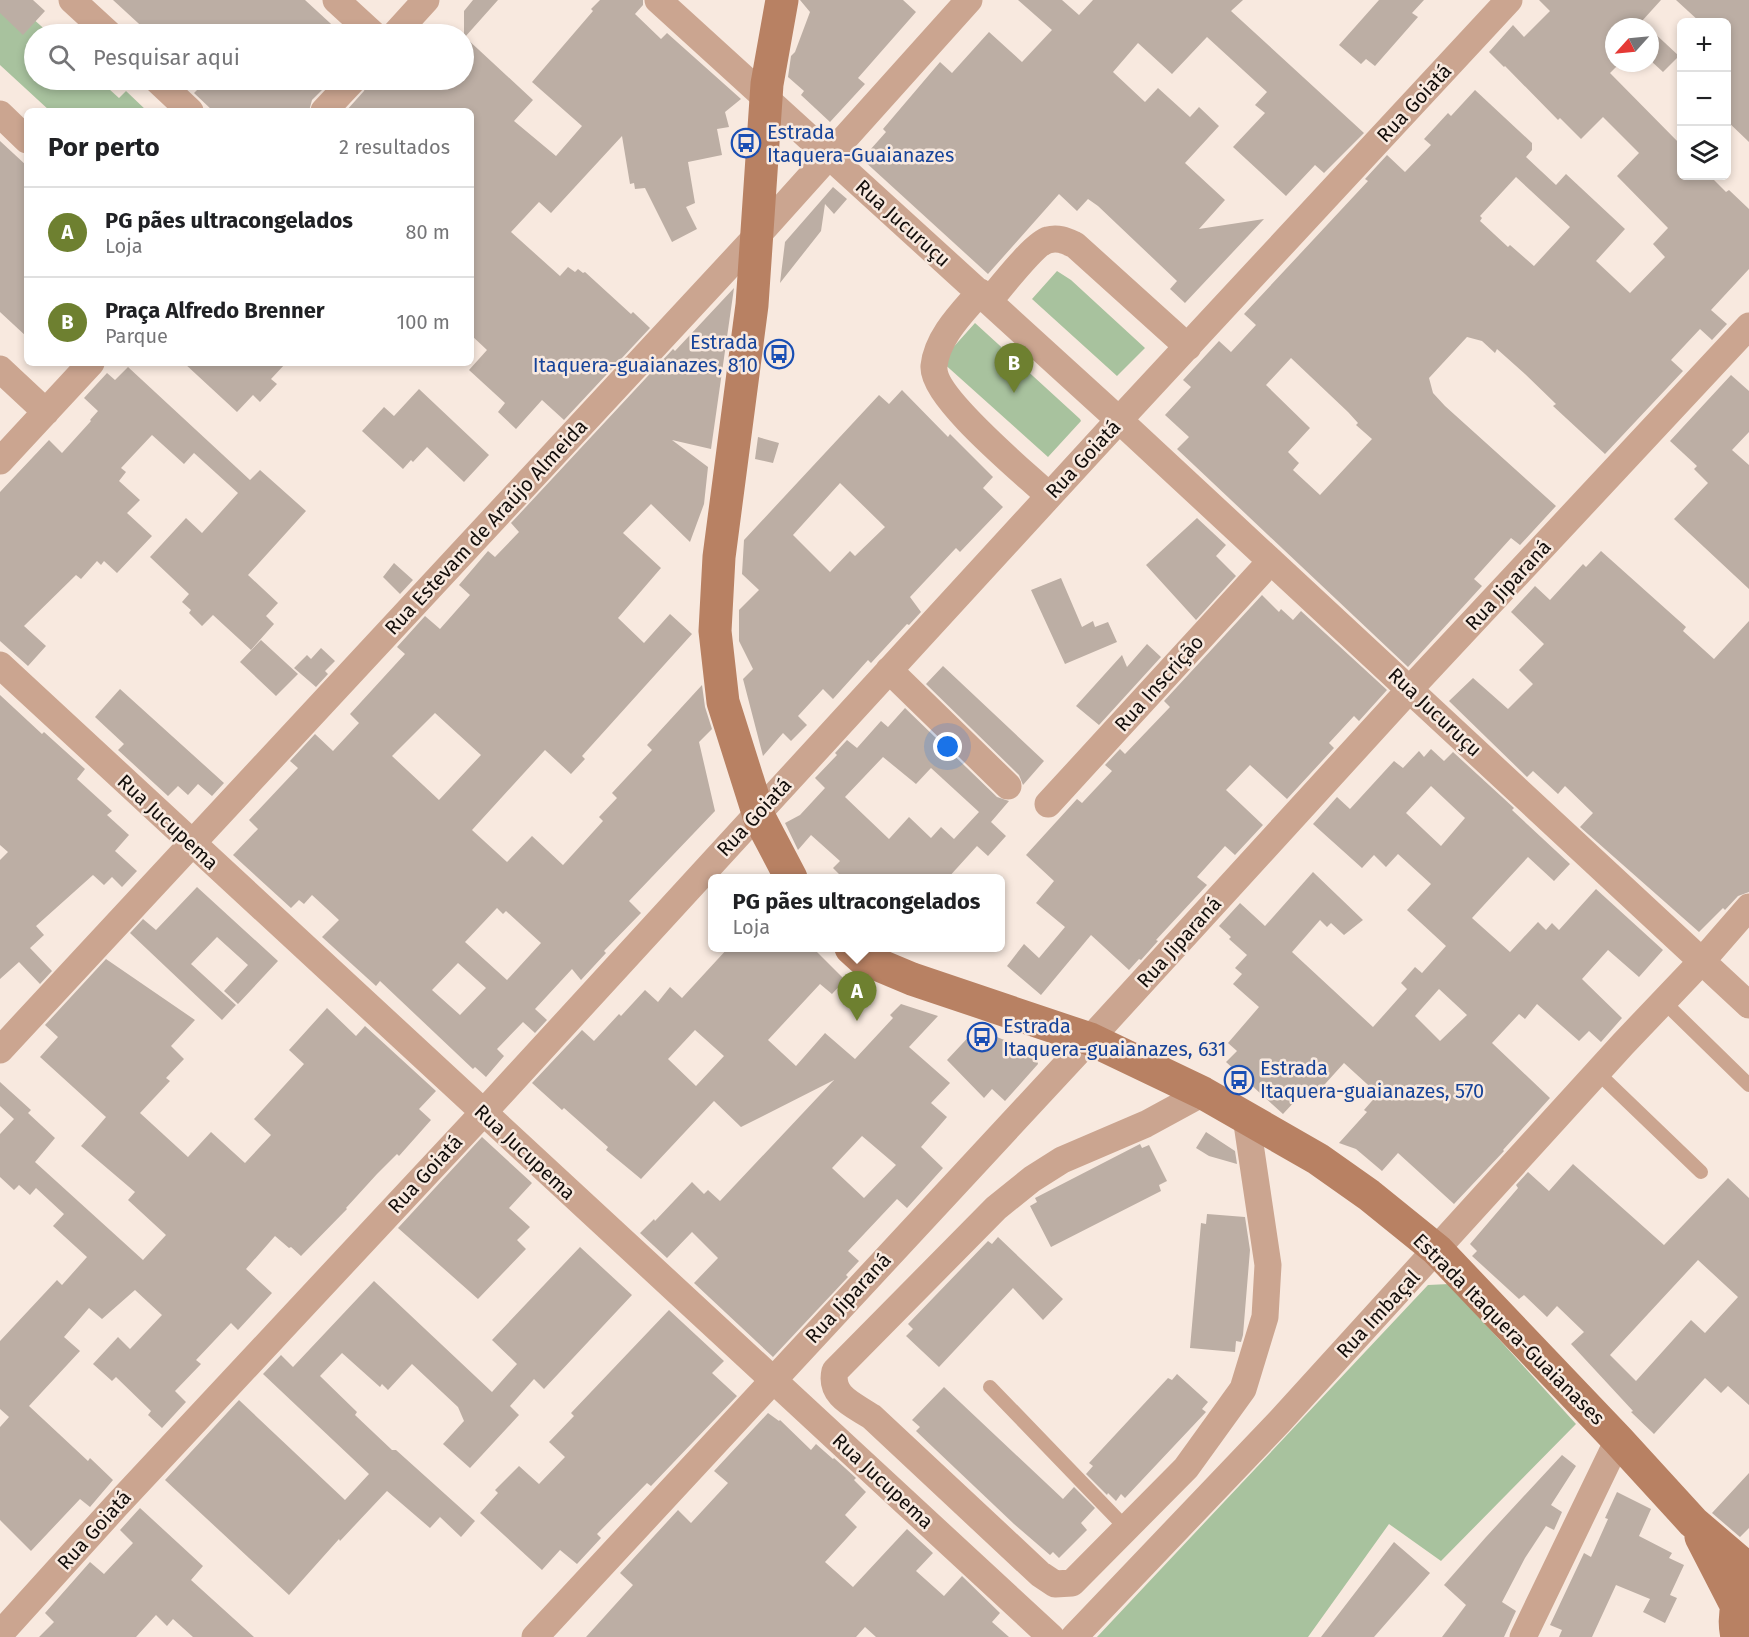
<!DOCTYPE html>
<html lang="pt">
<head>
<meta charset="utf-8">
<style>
  body { margin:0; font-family:"Fira Sans",sans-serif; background:#f2f2f2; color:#202124 }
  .controls { position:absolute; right:18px; top:18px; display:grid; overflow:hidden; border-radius:9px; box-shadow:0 3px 9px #0003 }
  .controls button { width:54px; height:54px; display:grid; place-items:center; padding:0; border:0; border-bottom:2px solid #e0e0e0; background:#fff; color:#202124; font:30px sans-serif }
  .compass { position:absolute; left:1605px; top:18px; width:54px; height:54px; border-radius:50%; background:#fff; box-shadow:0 3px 9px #0003; rotate:243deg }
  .you { position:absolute; left:948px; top:747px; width:21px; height:21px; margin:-15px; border:4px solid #fff; border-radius:50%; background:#1a73e8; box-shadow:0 0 0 9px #1a73e833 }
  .badge { display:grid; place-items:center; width:39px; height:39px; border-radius:50%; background:#6e8030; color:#fff; font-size:20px; font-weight:700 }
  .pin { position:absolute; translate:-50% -50px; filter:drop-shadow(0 2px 3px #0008) }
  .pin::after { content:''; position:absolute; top:32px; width:21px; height:18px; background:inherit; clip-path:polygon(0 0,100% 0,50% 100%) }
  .popup { position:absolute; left:708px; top:874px; width:297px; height:78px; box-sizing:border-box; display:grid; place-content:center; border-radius:9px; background:#fff; filter:drop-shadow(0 2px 4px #0005); font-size:20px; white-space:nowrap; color:#757577 }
  .popup b { font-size:22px; color:#202124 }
  .popup::after { content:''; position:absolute; left:50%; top:100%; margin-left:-12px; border:12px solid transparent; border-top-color:#fff }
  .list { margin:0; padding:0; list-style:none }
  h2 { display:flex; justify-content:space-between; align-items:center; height:78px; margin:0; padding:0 24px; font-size:26px }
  h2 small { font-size:20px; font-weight:400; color:#757577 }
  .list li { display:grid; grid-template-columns:39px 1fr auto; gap:18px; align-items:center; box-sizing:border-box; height:90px; padding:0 24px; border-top:2px solid #e0e0e0 }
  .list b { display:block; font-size:22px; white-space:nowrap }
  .list p { margin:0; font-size:20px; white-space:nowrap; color:#757577 }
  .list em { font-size:20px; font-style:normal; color:#757577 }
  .icon { flex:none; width:33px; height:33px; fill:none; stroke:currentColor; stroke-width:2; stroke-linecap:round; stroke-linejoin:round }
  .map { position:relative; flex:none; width:1749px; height:1637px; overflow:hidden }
  .search { position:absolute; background:#fff; box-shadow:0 3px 9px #0003; left:24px; top:24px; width:450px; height:66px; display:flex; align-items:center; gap:15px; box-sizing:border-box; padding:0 21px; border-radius:33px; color:#757577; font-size:22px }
  .panel { position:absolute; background:#fff; box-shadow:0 3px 9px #0003; left:24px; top:108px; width:450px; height:258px; border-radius:9px }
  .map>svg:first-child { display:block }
</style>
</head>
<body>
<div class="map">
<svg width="1749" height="1637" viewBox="0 0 1749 1637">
  <rect width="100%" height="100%" fill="#f8e9df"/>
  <!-- green -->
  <path fill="#a8c29e" d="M0,0H12L50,34H34V80H99L119,98L126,91L147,111H50L0,65Z
    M1057,271L1071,280L1145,348L1117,376L1032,299Z
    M975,323L1080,419L1081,421L1048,457L941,361Z
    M1449,1284L1576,1424L1441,1561L1389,1524L1308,1637H1097L1428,1285Z"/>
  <!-- building -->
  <path fill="#bcaea4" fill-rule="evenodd" d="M0,0H33L45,11L23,35L0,13Z
    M113,0H305L342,34H150Z
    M473,0H498L465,37L533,100L514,121L556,156L582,126L532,82L593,11L591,9L600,0H643V5L635,14L661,39L667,33L741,99L725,112L729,127L717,129L722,155L688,162L695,203L686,207L697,229L672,242L645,188L635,189L634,183L630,184L622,136L551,213L539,202L511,232L560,276L568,267L575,272L578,269L583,273L585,272L631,314L633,312L650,328L564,420L542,400L516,429L498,412L505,403L469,370L487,350L471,335V111H346L364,91L368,80H464V11Z
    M800,0H903L916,12L858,78L865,84L830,122L801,95L804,91L788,77L791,56L795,52L810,12Z
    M1018,0H1062L1079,15L1093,0H1243L1231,11L1364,133L1324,173L1315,165L1286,196L1233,147L1265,113L1255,105L1267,92L1207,37L1172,74L1138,43L1113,72L1145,102L1158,88L1190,117L1199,107L1219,126L1185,163L1225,200L1199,229L1264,219L1185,303L1170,289L1177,281L1098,206L1088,199L1077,211L1059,194L988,274L862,159L886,132L883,129L940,62L952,73L989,32L1022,62L1052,30Z
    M1379,0H1424L1412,13L1418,17L1375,66L1366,59L1361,64L1339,45Z
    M1539,0H1661L1642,21L1648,27H1614V63H1620L1610,73L1682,146V176H1710L1726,192L1729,190L1749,209V269L1711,310L1727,324L1712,340L1700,329L1671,360L1683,371L1605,454L1553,406L1556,404L1525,374L1497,349L1495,353L1482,341L1467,337L1429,378L1433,393L1445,406L1556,506L1520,545L1511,538L1474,579L1482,586L1408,667L1177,449L1189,437L1165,415L1191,387L1183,380L1219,341L1231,352L1256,325L1244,314L1368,181L1365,179L1387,155L1405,172L1431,145L1424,139L1448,113L1451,116L1475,90L1532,143V150L1526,157L1556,185L1566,174L1625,229L1596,261L1630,293L1665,257L1653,244L1668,228L1617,176L1639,153L1603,117L1581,139L1560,118L1558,120L1505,66L1504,67L1489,52L1513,25L1524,37L1550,11ZM1516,177L1570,227L1534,266L1510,245L1508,247L1480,221L1482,218L1480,216ZM1291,358L1348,412L1358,423L1356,425L1372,439L1320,495L1293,470L1299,463L1288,452L1310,428L1266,385Z
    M1676,0H1749V142L1726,120V22H1700Z
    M1650,29L1679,56L1663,72L1650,60Z
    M207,80H332L312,100L309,111H213L194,93Z
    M0,141L27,166V337L0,312Z
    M833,187L847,199L834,214L825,204L821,231L780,283L785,242Z
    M734,288L711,449L672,440L708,467L704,504L690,542L651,504L623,533L661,568L618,618L644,643L670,614L692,634L582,756L585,759L571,774L545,750L472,830L507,862L532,836L563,865L603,821L599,817L617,798L612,793L652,750L647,745L702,685L705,707L712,729L699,742L715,811L629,901L641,913L604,951L606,953L581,980L572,969L535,1009L547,1020L535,1033L523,1022L497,1049L504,1056L486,1077L475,1067L473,1069L380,981L376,986L322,937L339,920L312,895L304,904L299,900L291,908L233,855L258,829L249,820L298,768L290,761L315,734L333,751L359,723L350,714L405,654L397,647L425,616L440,629L470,595L459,585L488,551L495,557L519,532L511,523L673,349L675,351ZM435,713L481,755L439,800L392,756ZM497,908L503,914L506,911L541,943L507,980L465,942ZM458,963L486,988L460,1015L432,990Z
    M184,363H286L271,379L277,384L260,402L253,395L237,412Z
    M128,367L250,480L260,470L306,511L248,575L278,603L266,616L274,624L251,650L213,615L202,626L189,613L191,610L182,602L189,594L150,557L186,518L202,533L238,493L194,453L184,464L152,435L121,468L126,472L119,481L140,500L127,513L152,536L117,573L104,561L101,565L97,561L81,579L76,575L24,626L46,646L28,666L0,641V492L49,440L62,453L91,421L90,420L98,411L84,398L107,373L115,380Z
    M1731,375L1749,391V432L1732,450L1749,465V589L1674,519L1708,483L1694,469L1697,466L1670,441Z
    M419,389L489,455L464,482L427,447L413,462L411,460L403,469L362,431L384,407L394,416Z
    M902,390L948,437L950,434L993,477L983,488L1003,507L960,552L956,548L910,597L921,612L909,625L907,624L871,663L868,660L833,699L823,689L798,716L807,725L791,741L783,733L763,756L743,679L753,669L739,641V610L759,590L742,574L744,540L879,395L889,404ZM840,483L885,527L855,556L850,551L830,572L793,535Z
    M758,437L779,443L773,463L755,459Z
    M1197,518L1226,545L1216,556L1236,576L1196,620L1146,565Z
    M1601,551L1686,627L1683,631L1714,659L1749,621V892L1738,896L1725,910L1723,908L1699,932L1580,827L1593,813L1565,786L1558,794L1533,771L1527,777L1449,701L1473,678L1508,709L1533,684L1519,670L1544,644L1511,612L1535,586L1550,600L1583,564L1586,567Z
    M394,563L413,580L400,594L383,577Z
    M1061,578L1082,627L1093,621L1095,627L1108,622L1117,642L1065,664L1031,590Z
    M1262,595L1279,612L1281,609L1293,620L1301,611L1387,690L1359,721L1354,716L1329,743L1334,748L1287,799L1250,765L1226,790L1263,825L1235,855L1225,846L1197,877L1207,885L1156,940L1158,941L1141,960L1139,959L1129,970L1091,935L1041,995L1007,966L1024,944L1039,958L1065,927L1036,903L1054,881L1026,855L1077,799L1082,803L1112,771L1105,765L1120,749L1125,754L1170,707L1164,701Z
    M261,640L298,674L276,696L240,662Z
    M1147,644L1161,657L1099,725L1076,706L1122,655L1127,667Z
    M321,648L335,661L325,671L328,674L316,687L294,668L307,655L311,659Z
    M943,666L1044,761L1023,785L1019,775L926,684Z
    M120,689L224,783L212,796L198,784L188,795L178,786L168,796L118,750L124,744L95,717Z
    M0,695L42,734L44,732L85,769L77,779L112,811L107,815L129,835L115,851L137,871L122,887L112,877L104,885L93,875L36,926L44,935L30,948L52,971L40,984L19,962L0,979V860L8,852L0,845Z
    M905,708L997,797L1009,801L991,822L1006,836L988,856L977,846L947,879H844L833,868L840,861L811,835L798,850L785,823L800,815L825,788L815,778L837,755L835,753L847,740L857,748L881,721L888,727ZM883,757L916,784L931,768L979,812L954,839L941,827L931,838L909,817L889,839L845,797Z
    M1431,749L1444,761L1453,752L1514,808L1512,810L1570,864L1554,881L1528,857L1472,918L1510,952L1538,922L1546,930L1552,923L1559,930L1596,889L1663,950L1639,977L1608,950L1582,979L1622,1018L1601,1042L1589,1031L1579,1041L1537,1004L1525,1019L1519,1014L1492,1043L1550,1098L1503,1150L1504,1151L1454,1204L1398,1153L1382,1171L1356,1149L1339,1143L1367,1112L1364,1110L1378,1094L1344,1063L1316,1094L1308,1087L1283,1114L1226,1062L1237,1051L1228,1043L1259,1007L1233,984L1242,974L1235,968L1247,955L1229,939L1231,937L1219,926L1240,903L1265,926L1313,872L1363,920L1344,935L1331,923L1327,927L1320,920L1292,952L1373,1027L1407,989L1401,983L1415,967L1422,973L1446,946L1407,910L1431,884L1398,854L1386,867L1374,855L1362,868L1313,824L1337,797L1350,809L1394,761L1403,768L1419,751L1424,757ZM1431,786L1465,818L1441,846L1406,813ZM1439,989L1467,1015L1440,1041L1415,1016Z
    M197,887L278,961L238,1004L224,991L248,965L217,937L191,964L236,1005L222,1020L130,933L143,919L156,930Z
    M728,948H813L845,980L832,994L820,984L768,1040L796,1066L825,1033L855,1059L893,1018L890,1015L901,1004L938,1016L909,1047L950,1083L931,1103L947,1117L921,1147L943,1168L907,1208L897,1199L848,1251L859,1261L846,1275L848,1277L773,1357L694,1283L718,1258L692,1232L667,1258L640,1233L654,1219L655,1221L692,1182L704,1194L708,1190L720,1201L834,1080L741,1127L714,1101L641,1179L606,1150L608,1147L564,1108L562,1110L532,1083L582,1030L594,1041L619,1014L621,1016L645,990L658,1002L670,987L682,998ZM695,1030L724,1056L696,1086L668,1059ZM862,1136L896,1165L864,1198L832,1168Z
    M106,959L195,1020L171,1046L184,1059L166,1078L170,1081L140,1113L188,1157L211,1132L245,1163L271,1135L254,1119L304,1064L289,1050L327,1008L356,1036L365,1026L436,1091L419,1109L431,1120L399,1156L397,1154L377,1174L346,1208L347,1209L301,1256L291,1247L289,1248L275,1236L246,1269L272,1293L238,1330L231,1323L196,1360L201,1364L175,1391L186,1402L162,1428L148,1415L151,1411L116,1377L112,1381L93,1364L118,1337L130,1349L162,1315L135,1290L102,1319L89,1308L64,1337L80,1351L29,1406L88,1461L90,1458L113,1480L90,1507L80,1499L31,1551L0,1520V1427L9,1417L0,1409V1341L57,1280L62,1285L87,1257L53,1226L64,1214L36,1188L30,1195L19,1185L14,1190L0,1177V1134L14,1119L0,1106V1082L31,1110L28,1113L55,1138L35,1162L143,1260L166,1235L128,1200L135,1192L81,1146L106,1117L40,1057L58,1037L45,1025Z
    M976,1029L1035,1052L1038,1064L1005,1101L992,1089L984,1098L947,1060Z
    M1206,1132L1235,1151L1237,1164L1209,1156L1196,1148Z
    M482,1137L532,1183L509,1208L530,1227L517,1240L526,1249L478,1299L398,1228Z
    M1140,1144L1142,1148L1149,1145L1167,1181L1159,1185L1161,1191L1051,1247L1030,1206L1037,1202L1035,1198Z
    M1573,1164L1664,1245L1728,1178L1749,1198V1405L1728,1386L1721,1393L1705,1378L1654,1434L1631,1412L1633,1411L1571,1344L1584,1332L1557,1306L1547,1317L1524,1295L1519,1299L1472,1256L1477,1251L1470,1244L1518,1188L1516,1185L1528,1172L1549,1191ZM1698,1260L1738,1297L1705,1333L1691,1320L1636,1381L1610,1355Z
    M1207,1214L1245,1217L1250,1250L1243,1335L1241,1342L1236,1341L1235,1352L1190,1348L1201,1223L1206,1224Z
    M998,1237L1063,1299L1043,1320L1013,1288L939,1367L906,1336L913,1329L908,1324L988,1241L992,1244Z
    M580,1247L632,1295L544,1389L534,1379L510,1406L519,1415L470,1468L443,1444L464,1421L458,1407L412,1364L388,1390L382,1384L380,1387L342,1353L320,1376L357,1412L355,1415L392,1450H396L475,1521L461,1537L440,1517L430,1528L387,1491L340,1541L339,1539L289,1595L165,1480L239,1400L345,1500L369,1474L263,1374L281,1355L293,1367L374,1281L492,1392L517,1364L492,1340Z
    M669,1310L724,1361L712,1373L737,1396L651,1486L647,1483L597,1534L601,1538L577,1564L560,1550L542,1570L480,1513L498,1493L495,1490L519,1466L539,1484L565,1457L549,1442L574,1416L571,1413Z
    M1177,1374L1208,1402L1202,1409L1206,1412L1125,1498L1121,1494L1116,1501L1108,1493L1107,1495L1086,1474L1093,1466L1089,1463L1168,1378L1172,1380Z
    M944,1387L1063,1499L1074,1487L1095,1508L1081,1523L1087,1530L1059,1558L1053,1552L1050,1555L1014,1524L916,1431L920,1427L912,1420Z
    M768,1413L779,1421L780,1420L811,1450L816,1444L833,1459L834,1458L856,1478L854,1480L866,1492L845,1515L857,1527L825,1562L853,1587L907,1529L933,1553L916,1571L944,1596L962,1576L1000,1613L992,1622L1009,1637H876L865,1627L856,1637H586L633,1585L620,1573L678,1510L691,1523L728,1483L714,1471Z
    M1562,1455L1576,1466L1551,1505L1562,1512L1554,1530L1546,1526L1525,1558L1502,1602L1516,1611L1504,1637H1442L1466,1605L1444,1585L1486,1537Z
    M1749,1473V1528L1740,1537L1712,1513Z
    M1617,1492L1651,1509L1639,1536L1672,1553L1669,1558L1684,1565L1670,1595L1677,1598L1665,1623L1643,1612L1650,1599L1616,1585L1592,1637H1559L1562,1630L1550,1625L1584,1553L1591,1557L1608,1519L1605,1518Z
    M140,1508L203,1566L191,1580L254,1637H193L173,1619L167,1626L156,1615L136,1637H39L54,1622L45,1613L90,1562L104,1574L133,1543L120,1530Z
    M1394,1542L1430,1573L1374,1637H1321Z"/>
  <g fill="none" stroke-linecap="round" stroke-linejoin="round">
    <!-- service -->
    <path stroke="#cba590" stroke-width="14" d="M1664,1002L1749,1085
      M1598,1073L1701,1172
      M990,1387L1127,1529"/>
    <!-- minor -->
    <path stroke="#cba590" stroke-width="27" d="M72,0L109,34
      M336,0L373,34
      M658,0L1119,420L1749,1005
      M395,34L426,0
      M157,80L190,111
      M324,111L353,80
      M0,114L27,140
      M980,292C962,313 937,337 934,366C931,397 1025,473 1049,496
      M989,301C1000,288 1035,243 1048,240C1058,237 1066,241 1075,245L1188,347
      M0,369L46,412
      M0,461L91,363
      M0,665L1051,1637
      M889,670L1008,786
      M1048,804L1271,561
      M0,1050L765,227L969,0
      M1203,1093L1146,1124L1062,1160L1032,1179L996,1208L835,1371C829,1396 854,1405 872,1417L1040,1574L1055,1584L1072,1583L1186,1468L1243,1389L1265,1317L1268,1265L1246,1117
      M0,1634L115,1507L483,1113L1119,420L1509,0
      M535,1637L1090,1039L1410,689L1749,326
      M1074,1637L1280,1421L1623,1044L1702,961L1749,907
      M1523,1637L1618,1440"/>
    <!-- secondary -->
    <path stroke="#b88163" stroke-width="33" d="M782,0L767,84L752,305L719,557L715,631L723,702L760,819L791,878
      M851,948L862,958L912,979L1090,1039L1203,1093L1318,1159L1369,1195L1437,1250L1618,1440L1693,1522L1749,1570
      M1701,1537L1736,1605
      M1737,1637C1733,1619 1735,1604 1745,1588"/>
  </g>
  <!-- icons -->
  <defs>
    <g id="bus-ring" transform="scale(1.5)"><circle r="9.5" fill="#f8e9df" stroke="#1a4fb4" stroke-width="1.5"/><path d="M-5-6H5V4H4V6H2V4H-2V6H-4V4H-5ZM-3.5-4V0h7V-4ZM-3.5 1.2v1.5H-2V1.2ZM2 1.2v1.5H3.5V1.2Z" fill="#1a4fb4"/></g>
  </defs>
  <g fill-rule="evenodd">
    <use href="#bus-ring" x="746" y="143"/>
    <use href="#bus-ring" x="779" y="354"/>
    <use href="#bus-ring" x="982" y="1037"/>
    <use href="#bus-ring" x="1239" y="1080"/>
  </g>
  <g text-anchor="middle" stroke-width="5" stroke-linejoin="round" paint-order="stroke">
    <!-- street labels -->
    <g font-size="20" fill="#130e0b" stroke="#f8e9df">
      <text transform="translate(1414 103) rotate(-47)" y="7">Rua Goiatá</text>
      <text transform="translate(903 223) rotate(42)" y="7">Rua Jucuruçu</text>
      <text transform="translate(1083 459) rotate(-47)" y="7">Rua Goiatá</text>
      <text transform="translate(486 527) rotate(-47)" y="7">Rua Estevam de Araújo Almeida</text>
      <text transform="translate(1508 585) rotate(-47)" y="7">Rua Jiparaná</text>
      <text transform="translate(1159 683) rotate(-48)" y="7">Rua Inscrição</text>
      <text transform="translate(1435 712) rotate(43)" y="7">Rua Jucuruçu</text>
      <text transform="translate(754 817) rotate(-47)" y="7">Rua Goiatá</text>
      <text transform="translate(168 822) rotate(43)" y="7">Rua Jucupema</text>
      <text transform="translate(1179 942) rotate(-48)" y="7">Rua Jiparaná</text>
      <text transform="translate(525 1152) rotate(43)" y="7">Rua Jucupema</text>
      <text transform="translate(425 1174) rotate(-47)" y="7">Rua Goiatá</text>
      <text transform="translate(848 1298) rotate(-47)" y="7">Rua Jiparaná</text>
      <text transform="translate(1378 1314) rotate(-47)" y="7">Rua Imbaçal</text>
      <text transform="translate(1509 1329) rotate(45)" y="7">Estrada Itaquera-Guaianases</text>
      <text transform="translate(883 1481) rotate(43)" y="7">Rua Jucupema</text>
      <text transform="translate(94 1530) rotate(-48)" y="7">Rua Goiatá</text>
    </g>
    <!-- transit labels -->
    <g font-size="20" fill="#164399" stroke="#f8e9df" text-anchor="start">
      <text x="767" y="139">Estrada<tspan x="767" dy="23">Itaquera-Guaianazes</tspan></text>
      <text x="758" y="349" text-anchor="end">Estrada<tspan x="758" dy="23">Itaquera-guaianazes, 810</tspan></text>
      <text x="1003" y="1033">Estrada<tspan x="1003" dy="23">Itaquera-guaianazes, 631</tspan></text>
      <text x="1260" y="1075">Estrada<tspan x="1260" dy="23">Itaquera-guaianazes, 570</tspan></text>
    </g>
  </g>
</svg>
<div class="controls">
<button>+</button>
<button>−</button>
<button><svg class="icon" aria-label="layers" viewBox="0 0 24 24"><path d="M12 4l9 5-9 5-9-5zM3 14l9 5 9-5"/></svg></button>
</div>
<svg class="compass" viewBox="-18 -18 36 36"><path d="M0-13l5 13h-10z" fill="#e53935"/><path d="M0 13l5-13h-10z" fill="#757577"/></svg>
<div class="you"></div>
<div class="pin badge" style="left:857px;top:1021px">A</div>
<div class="popup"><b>PG pães ultracongelados</b>Loja</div>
<div class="pin badge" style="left:1014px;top:393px">B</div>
<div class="search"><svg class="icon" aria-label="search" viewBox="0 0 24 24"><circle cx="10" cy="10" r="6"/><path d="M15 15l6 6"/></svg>Pesquisar aqui</div>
<section class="panel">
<h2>Por perto<small>2 resultados</small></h2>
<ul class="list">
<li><span class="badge">A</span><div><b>PG pães ultracongelados</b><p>Loja</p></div><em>80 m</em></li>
<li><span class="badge">B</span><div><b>Praça Alfredo Brenner</b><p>Parque</p></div><em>100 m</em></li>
</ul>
</section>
</div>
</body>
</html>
